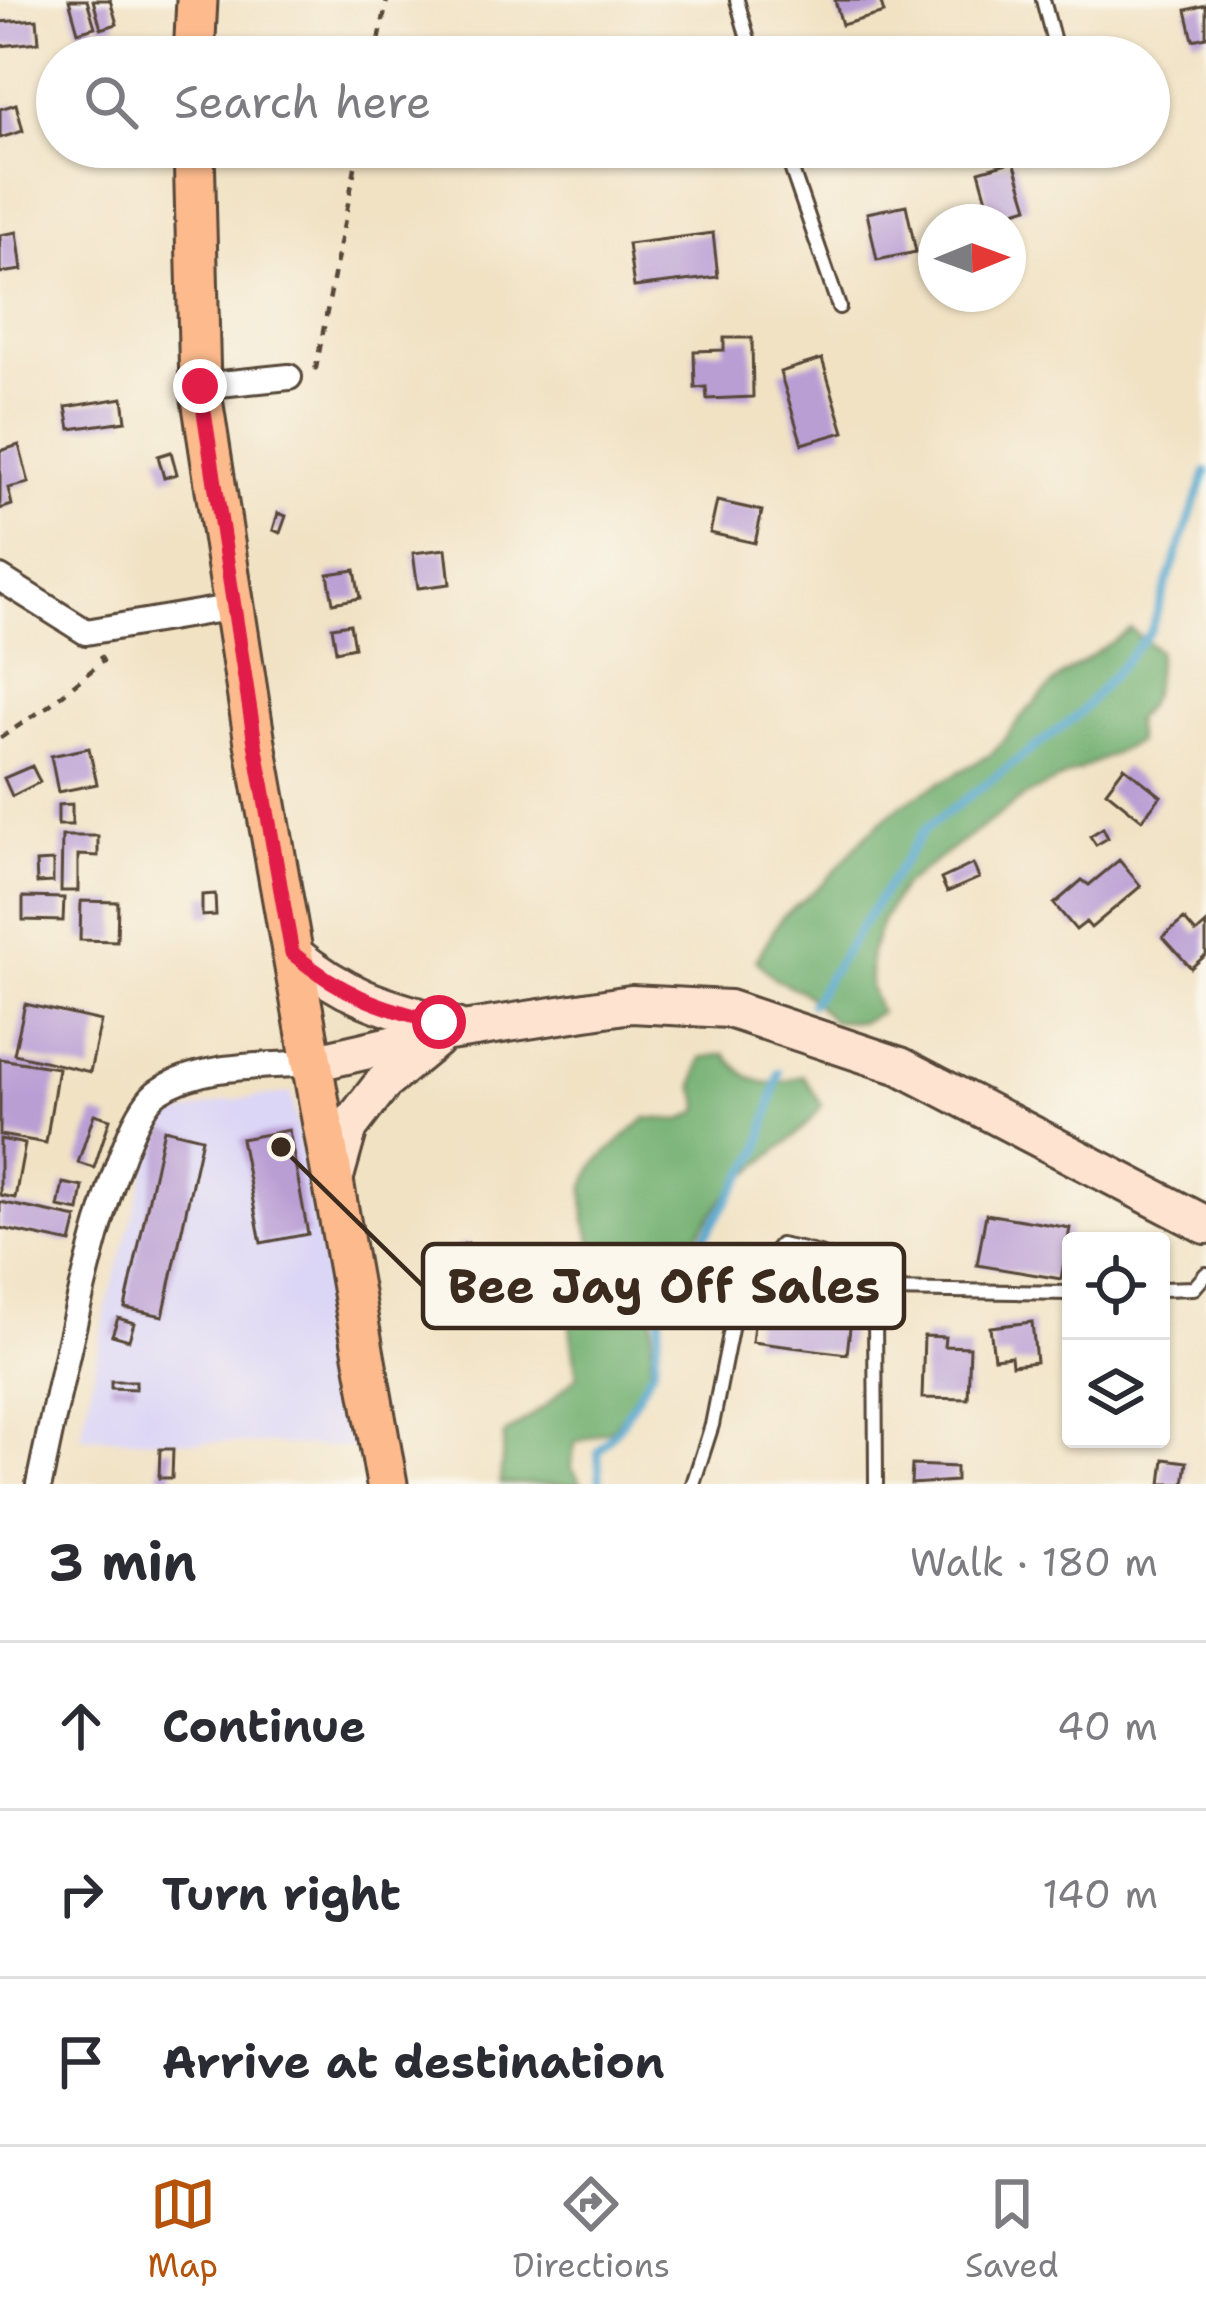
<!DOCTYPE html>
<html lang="en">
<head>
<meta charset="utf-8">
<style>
  body { margin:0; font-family:"Shantell Sans",sans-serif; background:#f2f2f3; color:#2b2b33 }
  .controls { position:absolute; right:36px; bottom:36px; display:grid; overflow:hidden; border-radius:12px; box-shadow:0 3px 9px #0004 }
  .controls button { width:108px; height:108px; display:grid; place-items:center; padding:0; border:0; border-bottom:3px solid #e1e1e2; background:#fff; color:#2b2b33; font:60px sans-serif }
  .compass { position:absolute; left:918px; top:204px; width:108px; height:108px; border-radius:50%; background:#fff; box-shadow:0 3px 9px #0004; rotate:89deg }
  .stop { position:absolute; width:36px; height:36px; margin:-27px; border:9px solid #e11d48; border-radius:50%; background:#fff }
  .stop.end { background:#e11d48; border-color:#fff; box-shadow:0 3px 12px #0008 }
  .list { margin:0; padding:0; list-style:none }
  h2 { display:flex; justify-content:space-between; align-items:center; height:156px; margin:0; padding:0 48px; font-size:51px }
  h2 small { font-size:39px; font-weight:400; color:#7c7c81 }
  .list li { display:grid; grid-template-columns:78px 1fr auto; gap:36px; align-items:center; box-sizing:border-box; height:168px; padding:0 48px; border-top:3px solid #e1e1e2 }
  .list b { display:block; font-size:45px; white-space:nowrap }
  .list em { font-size:39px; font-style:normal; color:#7c7c81 }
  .icon { flex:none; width:66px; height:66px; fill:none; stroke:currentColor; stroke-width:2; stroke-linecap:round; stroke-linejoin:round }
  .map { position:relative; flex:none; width:1206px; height:1484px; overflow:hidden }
  .search { position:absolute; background:#fff; box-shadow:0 3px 9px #0004; left:36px; right:36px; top:36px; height:132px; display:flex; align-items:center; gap:30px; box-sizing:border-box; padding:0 42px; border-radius:66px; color:#7c7c81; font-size:45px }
  .sheet { height:660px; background:#fff }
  nav { display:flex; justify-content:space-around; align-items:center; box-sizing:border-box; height:168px; border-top:3px solid #e1e1e2; background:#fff; font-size:33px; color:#7c7c81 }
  nav a { display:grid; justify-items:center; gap:6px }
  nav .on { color:#b45309 }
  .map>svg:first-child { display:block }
</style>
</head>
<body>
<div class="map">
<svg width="1206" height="1484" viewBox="0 0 1206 1484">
  <rect width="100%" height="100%" fill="#fbf7ec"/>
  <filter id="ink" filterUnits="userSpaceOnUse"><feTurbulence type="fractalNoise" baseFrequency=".00833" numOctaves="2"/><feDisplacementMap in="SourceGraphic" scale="24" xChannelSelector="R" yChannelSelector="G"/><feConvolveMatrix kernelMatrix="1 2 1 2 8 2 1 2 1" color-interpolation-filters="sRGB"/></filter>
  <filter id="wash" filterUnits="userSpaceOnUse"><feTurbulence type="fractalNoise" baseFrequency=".004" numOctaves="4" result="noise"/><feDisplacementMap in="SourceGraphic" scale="48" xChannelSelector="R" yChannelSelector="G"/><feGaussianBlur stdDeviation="2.7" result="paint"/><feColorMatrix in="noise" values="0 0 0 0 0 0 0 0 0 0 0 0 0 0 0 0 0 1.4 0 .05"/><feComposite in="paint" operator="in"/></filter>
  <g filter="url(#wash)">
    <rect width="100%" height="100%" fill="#f1e2c4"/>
    <!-- built -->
    <path fill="#dcd6f6" d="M291,1093L358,1448L81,1437L107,1304L160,1121L223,1101Z"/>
    <!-- forest -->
    <path fill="#71af6f" stroke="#566c46" stroke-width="3" d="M1131,629L1158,651C1155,683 1157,697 1134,720L1137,742L1025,796L903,885L882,921L870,956V988L880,1012L861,1022L833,1021L805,993L775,979L756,960L781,918L825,882L865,836L902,804L993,753L1025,713L1060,677Z
      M725,1054C747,1083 769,1091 803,1075L822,1105C798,1142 754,1163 725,1197C699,1228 685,1261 655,1289L650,1368L643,1390L611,1430L575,1443L571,1467L582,1484H500L504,1435L544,1407L577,1376L570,1326L573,1309L595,1292L597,1254L585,1220L584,1189L594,1165L646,1118L682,1120L699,1111L700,1104L694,1087L701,1058Z"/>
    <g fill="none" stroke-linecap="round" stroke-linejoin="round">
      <!-- stream -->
      <path stroke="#52a6cd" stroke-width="8" d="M811,1004L924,830L1078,715L1150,632L1206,472
        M600,1484L598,1452L621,1424L654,1367L664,1291L703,1239L759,1152L779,1073"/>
    </g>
    <g id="blocks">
      <!-- building -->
      <path fill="#b99ed4" d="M69,0H87L95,27L78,32Z
        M93,0H110L117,24L101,29Z
        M835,0H880L884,13L842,25Z
        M1206,5V37L1193,40L1186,10Z
        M37,19L39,42L0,46V22Z
        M16,104L23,131L0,138V109Z
        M810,147H863L866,159L815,170Z
        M1014,161L1028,207L992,218L979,171Z
        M906,205L916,252L877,260L867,213Z
        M17,232L22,270L0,273V235Z
        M713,233L718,277L634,287L628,244Z
        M724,338H752L753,397L707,399L706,387L695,388L694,351L724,350Z
        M822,359L844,432L802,444L780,372Z
        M123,398L126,421L70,429L66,407Z
        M19,445L29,483L8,488L12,505L0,509V451Z
        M171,452L177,474L164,478L158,456Z
        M717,501L762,511L755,543L710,533Z
        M278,513L286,516L280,533L273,530Z
        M446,549L450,584L418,588L413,553Z
        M355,570L360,598L333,603L328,574Z
        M350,624L354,647L336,651L332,627Z
        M89,748L97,784L58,792L51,756Z
        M32,766L40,782L12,796L4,778Z
        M1124,767L1161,796L1142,820L1106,791Z
        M72,804V825H58V805Z
        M1103,828L1108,838L1096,845L1090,836Z
        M62,836H98V856L78,855V891H61Z
        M1119,860L1141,886L1091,928L1086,922L1076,930L1054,904L1082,880L1089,885Z
        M53,861V882L37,883L36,862Z
        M973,864L979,878L947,892L941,879Z
        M215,894L216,915L202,916V895Z
        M23,897L64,898L63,921L23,920Z
        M81,901L118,902L117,941L80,940Z
        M1184,919L1196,933L1206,924V955L1191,968L1163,937Z
        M25,1004L101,1021L90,1072L14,1054Z
        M0,1059L58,1068L46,1143L0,1135Z
        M94,1114L110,1119L94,1168L78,1163Z
        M164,1129L202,1138L163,1316L125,1308Z
        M289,1130L308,1234L261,1243L241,1139Z
        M0,1139L25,1144L15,1198L0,1195Z
        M63,1183L83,1187L79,1211L58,1207Z
        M0,1202L77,1218L71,1243L0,1228Z
        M986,1214L1070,1228L1061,1279L977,1265Z
        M468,1243L471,1256L459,1259L457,1246Z
        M756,1307L851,1319L847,1354L752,1342Z
        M118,1318L134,1323L129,1340L112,1335Z
        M1032,1322L1036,1362L1012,1365L1011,1356L994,1358L990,1327Z
        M924,1336L945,1337L944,1346L970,1347L968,1399L922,1398Z
        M111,1381H136V1389L111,1388Z
        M160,1449H173L172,1478H159Z
        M1164,1459L1187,1462L1184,1484H1161Z
        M912,1465L956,1467V1481L911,1484Z"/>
    </g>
  </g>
  <g filter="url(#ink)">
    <use href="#blocks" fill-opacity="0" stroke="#564637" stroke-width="3"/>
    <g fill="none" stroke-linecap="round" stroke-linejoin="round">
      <!-- lane casing -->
      <g stroke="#564637" stroke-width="18">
        <path id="lane" d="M737,0L753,57
          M1043,0L1058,57
          M784,147L839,307
          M1082,147L1085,158
          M1161,1289L1194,1288L1206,1274
          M693,1484L712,1425L734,1314L759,1270L780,1245C824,1253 850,1261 884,1290L1071,1293
          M876,1484L875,1307L884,1290"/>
      </g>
      <!-- street casing -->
      <g stroke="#564637" stroke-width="30">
        <path id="street" d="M200,386L289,377
          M0,578L86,632L234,607
          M39,1484C54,1416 110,1121 159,1091C203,1063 262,1067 312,1063"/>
      </g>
      <!-- secondary casing -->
      <g stroke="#564637" stroke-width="42">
        <path id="secondary" d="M292,953C349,1000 387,1008 456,1027
          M312,1063L443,1033L631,1004L729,1009L900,1066L1206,1225
          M333,1184L349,1127L383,1083L436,1039"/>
      </g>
      <!-- primary casing -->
      <g stroke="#564637" stroke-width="45">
        <path id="primary" d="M194,57L197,0
          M194,147L200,386L255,743L387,1484"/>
      </g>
      <!-- path -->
      <path stroke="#564637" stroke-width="4.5" stroke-dasharray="9 9" stroke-linecap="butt" d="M376,57L387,0
        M314,369L316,368L359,147
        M0,738L47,707L103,661L98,653"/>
      <!-- lane -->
      <use href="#lane" stroke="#fff" stroke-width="12"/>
      <!-- street -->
      <use href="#street" stroke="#fff" stroke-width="24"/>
      <!-- secondary -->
      <use href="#secondary" stroke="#fee3d1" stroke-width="36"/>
      <!-- primary -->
      <use href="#primary" stroke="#fcba8d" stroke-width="39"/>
    </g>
  </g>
  <g fill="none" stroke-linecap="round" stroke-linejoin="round" filter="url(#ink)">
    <!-- route -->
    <path stroke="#e11d48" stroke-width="15" d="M200,386L255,743L292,953C340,993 379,1008 439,1022"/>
  </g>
  <!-- callouts -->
  <path fill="none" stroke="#3b2a1e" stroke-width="4.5" d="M281 1147L423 1286"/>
  <circle fill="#3b2a1e" stroke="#fbf7ec" stroke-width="4.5" cx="281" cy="1147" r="12"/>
  <rect fill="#fbf7ec" stroke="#3b2a1e" stroke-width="4.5" x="423" y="1244" width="481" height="84" rx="12"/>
  <g font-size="48" text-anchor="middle" font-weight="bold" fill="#3b2a1e">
    <text x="664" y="1303">Bee Jay Off Sales</text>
  </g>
</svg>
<div class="controls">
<button><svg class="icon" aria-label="locate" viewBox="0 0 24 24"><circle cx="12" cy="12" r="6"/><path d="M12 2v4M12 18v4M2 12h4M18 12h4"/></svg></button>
<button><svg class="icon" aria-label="layers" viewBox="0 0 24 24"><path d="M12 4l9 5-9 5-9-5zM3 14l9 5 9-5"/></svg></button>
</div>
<svg class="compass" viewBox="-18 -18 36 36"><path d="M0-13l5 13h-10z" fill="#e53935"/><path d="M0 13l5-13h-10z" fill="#7c7c81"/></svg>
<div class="stop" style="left:439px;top:1022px"></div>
<div class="stop end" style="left:200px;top:386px"></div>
<div class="search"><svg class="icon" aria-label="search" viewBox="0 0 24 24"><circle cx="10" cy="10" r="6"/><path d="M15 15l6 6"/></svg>Search here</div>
</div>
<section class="sheet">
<h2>3 min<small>Walk · 180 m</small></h2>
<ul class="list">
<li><svg class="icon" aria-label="ahead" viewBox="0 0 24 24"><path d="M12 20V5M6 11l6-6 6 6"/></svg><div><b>Continue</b></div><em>40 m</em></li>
<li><svg class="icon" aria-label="right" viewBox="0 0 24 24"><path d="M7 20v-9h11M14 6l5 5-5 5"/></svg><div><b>Turn right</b></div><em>140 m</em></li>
<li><svg class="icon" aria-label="arrive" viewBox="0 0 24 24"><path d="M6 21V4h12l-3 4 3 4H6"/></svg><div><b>Arrive at destination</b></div></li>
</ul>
</section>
<nav>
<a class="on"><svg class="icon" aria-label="map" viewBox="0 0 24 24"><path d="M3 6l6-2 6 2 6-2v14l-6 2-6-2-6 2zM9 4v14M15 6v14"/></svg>Map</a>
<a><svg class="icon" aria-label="directions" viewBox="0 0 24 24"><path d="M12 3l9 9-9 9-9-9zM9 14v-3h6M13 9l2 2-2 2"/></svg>Directions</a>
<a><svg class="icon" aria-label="saved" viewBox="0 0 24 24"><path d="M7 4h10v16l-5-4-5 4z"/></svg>Saved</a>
</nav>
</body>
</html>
